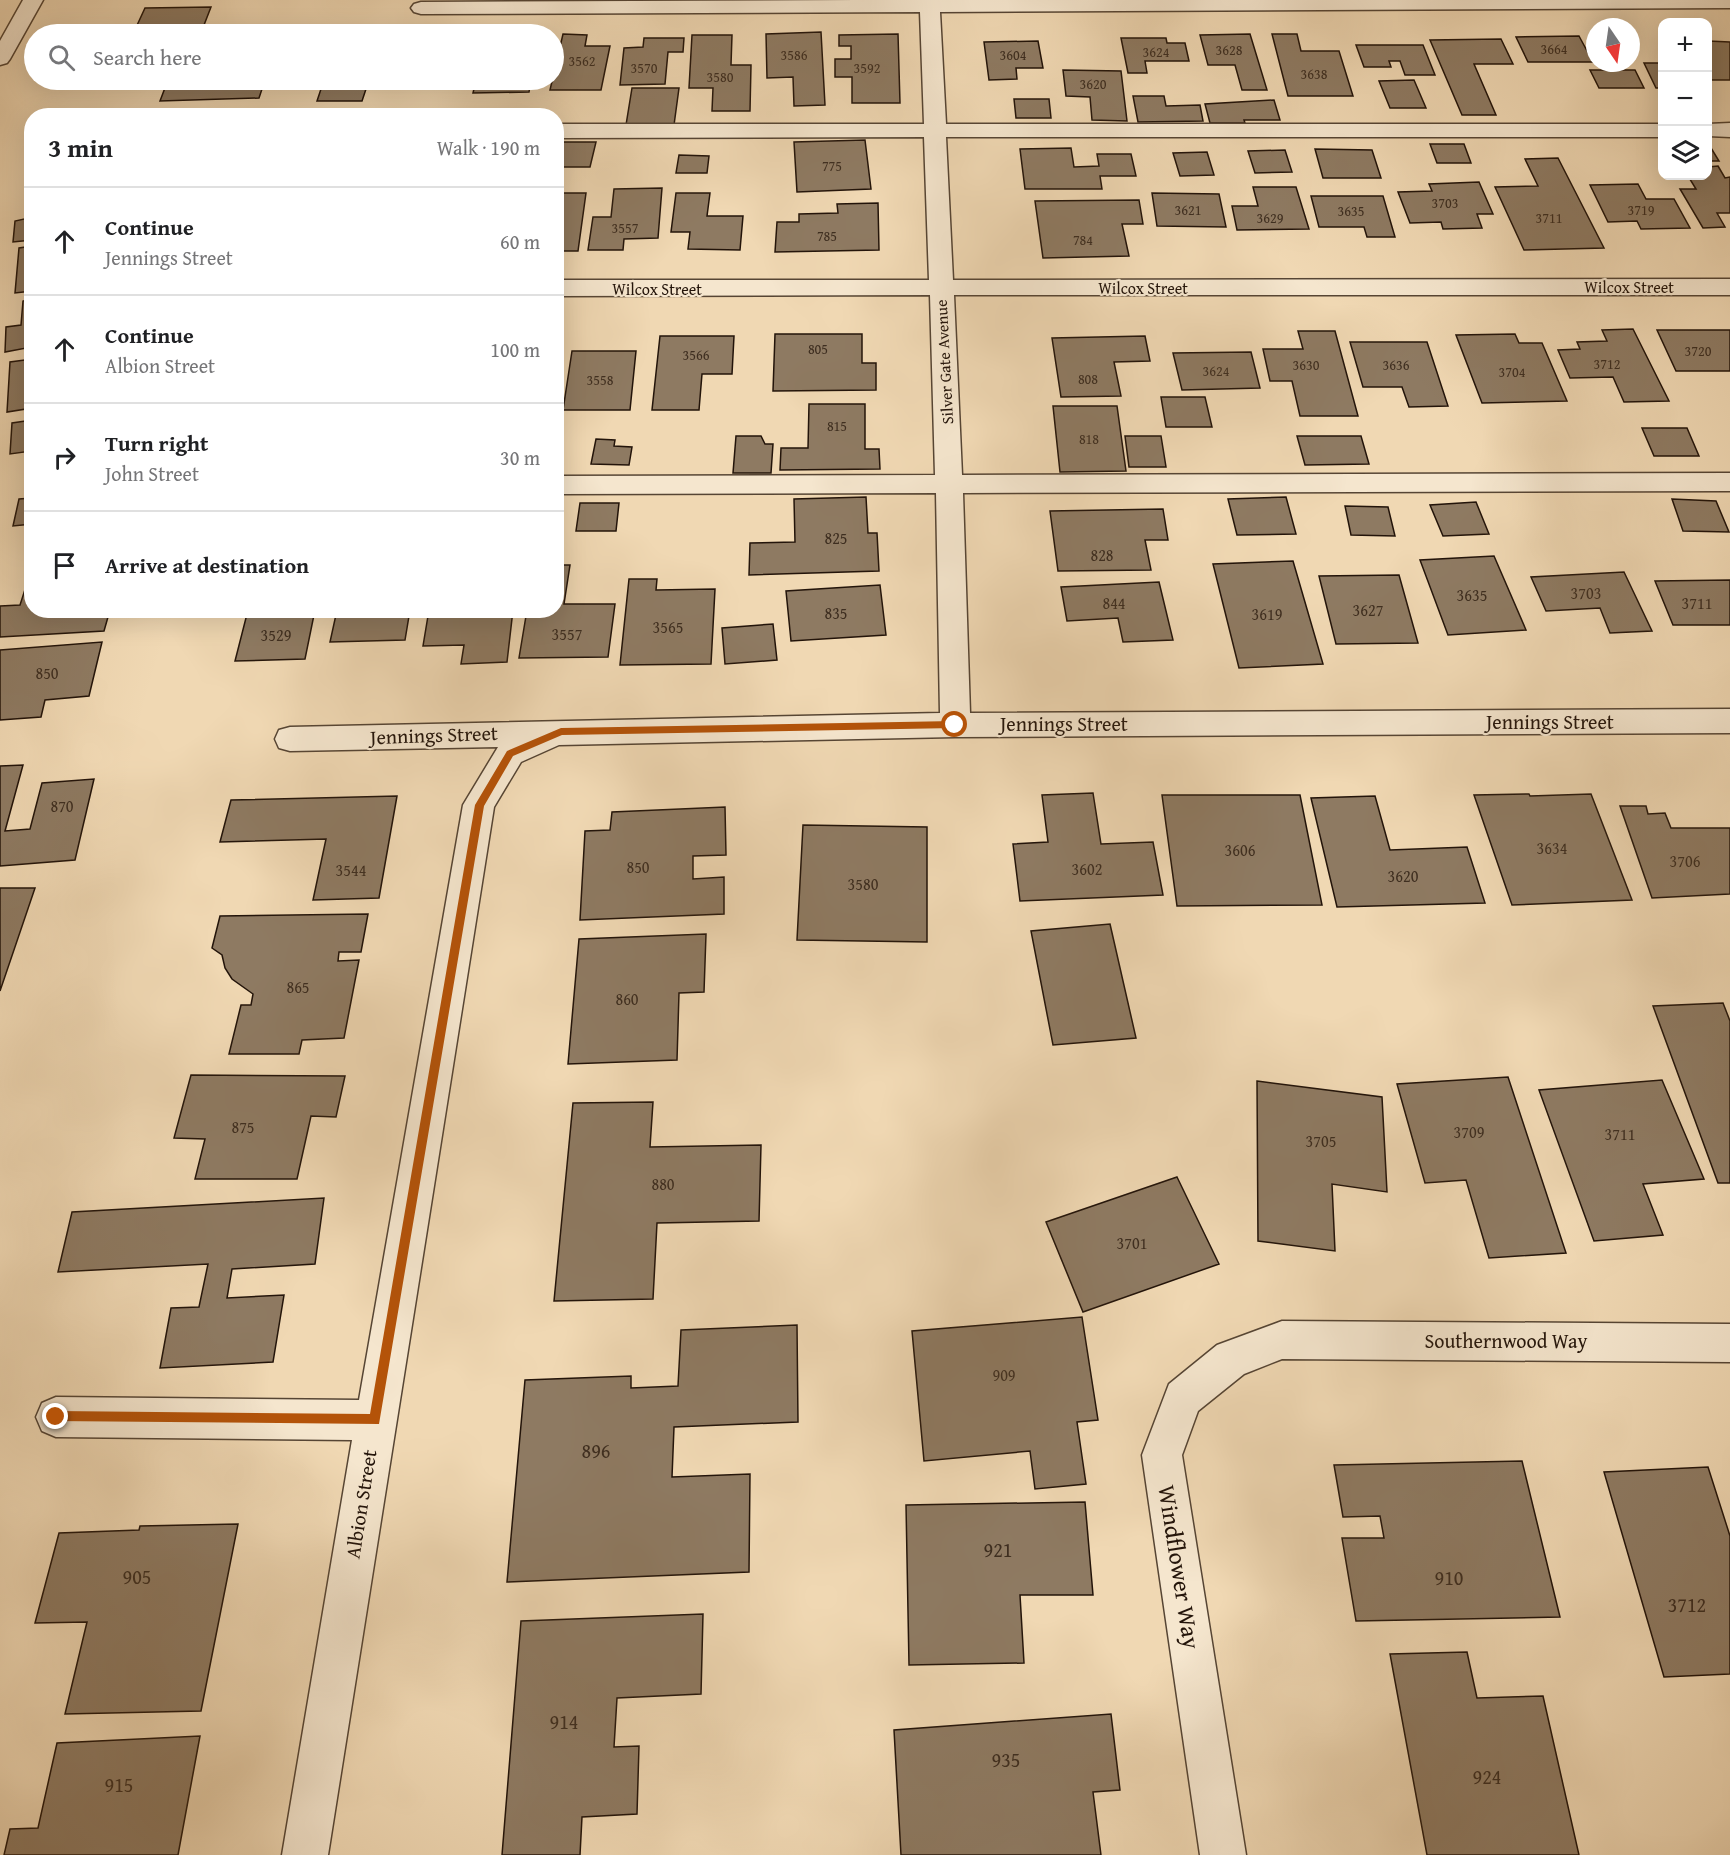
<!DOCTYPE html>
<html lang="en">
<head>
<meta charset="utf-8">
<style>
  body { margin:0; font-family:"Gentium Book Plus",serif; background:#f2f2f2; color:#202124 }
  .controls { position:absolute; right:18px; top:18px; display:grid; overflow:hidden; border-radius:12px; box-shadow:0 6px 24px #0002 }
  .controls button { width:54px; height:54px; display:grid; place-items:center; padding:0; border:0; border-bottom:2px solid #e0e0e0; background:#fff; color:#202124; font:30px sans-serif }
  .compass { position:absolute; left:1586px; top:18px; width:54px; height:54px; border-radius:50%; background:#fff; box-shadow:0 6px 24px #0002; rotate:167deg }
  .stop { position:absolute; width:18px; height:18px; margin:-14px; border:4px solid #b45309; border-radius:50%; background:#fff }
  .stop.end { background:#b45309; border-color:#fff; box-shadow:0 2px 6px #0008 }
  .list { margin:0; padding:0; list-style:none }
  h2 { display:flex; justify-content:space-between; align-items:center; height:78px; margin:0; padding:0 24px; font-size:26px }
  h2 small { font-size:20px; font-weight:400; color:#757577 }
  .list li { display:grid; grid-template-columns:39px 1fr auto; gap:18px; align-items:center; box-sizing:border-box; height:108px; padding:0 24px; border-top:2px solid #e0e0e0 }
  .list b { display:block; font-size:22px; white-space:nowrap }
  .list p { margin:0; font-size:20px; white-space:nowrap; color:#757577 }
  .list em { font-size:20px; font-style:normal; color:#757577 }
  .icon { flex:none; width:33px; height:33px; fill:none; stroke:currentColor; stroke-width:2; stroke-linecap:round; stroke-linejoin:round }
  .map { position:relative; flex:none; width:1730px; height:1855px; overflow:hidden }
  .search { position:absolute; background:#fff; box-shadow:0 6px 24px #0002; left:24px; top:24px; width:540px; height:66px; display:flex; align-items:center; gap:15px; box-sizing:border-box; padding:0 21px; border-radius:33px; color:#757577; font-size:22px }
  .panel { position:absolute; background:#fff; box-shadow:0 6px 24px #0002; left:24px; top:108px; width:540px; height:510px; border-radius:24px }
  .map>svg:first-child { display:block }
</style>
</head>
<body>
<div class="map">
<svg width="1730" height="1855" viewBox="0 0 1730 1855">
  <rect width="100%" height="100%" fill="#f0d8b3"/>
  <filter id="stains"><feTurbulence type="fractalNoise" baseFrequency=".00333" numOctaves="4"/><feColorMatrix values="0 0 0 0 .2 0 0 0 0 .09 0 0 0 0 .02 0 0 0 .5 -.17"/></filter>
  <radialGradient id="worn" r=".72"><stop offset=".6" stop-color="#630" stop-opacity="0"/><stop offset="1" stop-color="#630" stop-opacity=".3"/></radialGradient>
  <!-- building -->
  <path fill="#8e7a62" stroke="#23140a" stroke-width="1.5" d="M211,7L204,25L198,26L194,34H133L145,8Z
    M324,31H385L384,34H323Z
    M821,32L825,105L794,106L793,77L767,78L766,34Z
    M563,34L587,35L585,46H610L601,90H550Z
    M898,34L900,103H852V77H835V59H851V46H839V35Z
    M1250,34L1267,90H1242L1235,65H1208L1200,35Z
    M1272,34H1297L1301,51H1339L1353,96H1288Z
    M692,35H732L731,65H751L750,111H712L713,88H689Z
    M1579,36L1593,62H1528L1516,37Z
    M644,38H684L683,52H668L665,84L620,85L624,48L643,47Z
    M1121,38H1166L1167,43H1185L1189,61H1145L1147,73H1128Z
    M1501,39L1513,64H1474L1496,115H1462L1430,40Z
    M1038,41L1043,68H1016L1017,79L989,80L984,42Z
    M1708,41L1730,42V80H1708Z
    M1356,45H1423L1435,75H1405L1400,61H1389L1391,67H1364Z
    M1644,63H1662V88H1656Z
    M1063,70L1121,71L1127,121L1092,120L1090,97L1066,96Z
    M1590,70H1635L1644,88H1599Z
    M168,80H265L259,98L160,101Z
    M324,80H369L362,101H317Z
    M404,80H459L457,86H402Z
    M476,80H531L529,92L473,93Z
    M1414,80L1426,108H1390L1379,81Z
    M632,88H679L674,125H626Z
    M1133,96H1164L1166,106L1200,105L1203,121L1138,122Z
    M1014,99H1049L1051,118H1016Z
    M1274,100L1280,120H1244L1245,123H1210L1205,104Z
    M865,140L871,189L797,192L794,142Z
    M560,142H596L590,167H556Z
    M1708,143L1719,161H1708Z
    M1430,144H1464L1471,163H1437Z
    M1071,148L1074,167L1099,166L1097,154H1131L1136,176H1100L1102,189H1025L1020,149Z
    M1315,149L1372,150L1381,178H1323Z
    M1285,150L1292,172L1255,173L1248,151Z
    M1207,152L1214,175L1180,176L1173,153Z
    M679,155L709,156L707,173H676Z
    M1558,158L1604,248L1524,250L1495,187L1538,186L1525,159Z
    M1718,166L1725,178L1730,177V213H1717L1725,227L1703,228L1680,189H1696L1688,176H1708V167Z
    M1479,182L1493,214H1477L1482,228L1443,229L1441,222L1410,223L1398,192L1432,191L1429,184Z
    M1638,184L1646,199H1674L1690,228L1641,229L1637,221L1608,222L1590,185Z
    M1253,187H1296L1309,229L1237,230L1232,206H1258Z
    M662,188L658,238L624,239L623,250H588L593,217H611L614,189Z
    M556,193H586L578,251H556Z
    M676,193H710L707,216H743L740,250L688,249L690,232H671Z
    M1152,193L1219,194L1226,227L1157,226Z
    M1311,196H1383L1395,237H1367L1364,227H1319Z
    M31,199L32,240L13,242L15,221L29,218Z
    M1139,200L1143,224H1122L1129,256L1043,258L1035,201Z
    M878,203L879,250L775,252L777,222H799V214L838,213L837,204Z
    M32,246V291L15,293L19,248Z
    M32,299V347L5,352L6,327L21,325L23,301Z
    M1633,329L1669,401L1624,402L1613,377L1570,378L1558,350L1580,349L1577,342L1607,341L1602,330Z
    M1657,330H1730V371H1676Z
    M1298,331H1335L1358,416H1300L1292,381H1270L1263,349H1303Z
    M775,334H862V363H876V390L773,391Z
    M1515,334L1519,343H1542L1567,401L1482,403L1456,335Z
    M660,336H734L732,374H702L699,410H652Z
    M1145,336L1150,361L1114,362L1121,396L1061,397L1052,338Z
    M1350,342H1427L1448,406L1409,407L1402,387H1363Z
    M572,351H636L630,410H563Z
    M1251,352L1260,388L1182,390L1173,353Z
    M32,359V408L7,412L10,362Z
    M1161,397H1205L1212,427H1166Z
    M809,404H865V449H879L880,469L780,470L781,448H808Z
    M1053,406H1117L1126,471L1060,472Z
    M32,420V474H30L31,451L10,454L12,423Z
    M1642,428H1687L1699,456H1654Z
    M736,436H761L765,444H773L771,473H733Z
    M1125,436H1161L1166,467H1129Z
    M1297,436H1361L1369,464L1305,465Z
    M596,439L615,440L614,446L632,447L629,465L591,464Z
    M866,497L868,533H877L879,571L749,575L750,543L795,542L794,499Z
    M1286,497L1296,534L1237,535L1228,499Z
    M32,498V524L13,526L19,499Z
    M1672,499L1716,501L1729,532L1683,531Z
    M1476,502L1489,534L1443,536L1430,505Z
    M580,503H619L616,531H576Z
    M1345,506L1388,507L1395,536L1351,535Z
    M1163,509L1168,540H1145L1151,570L1058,571L1050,511Z
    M1494,556L1526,630L1448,635L1420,560Z
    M1293,561L1323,664L1239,668L1213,564Z
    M556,565H570L564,604H615L608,657L519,658L527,610H556Z
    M32,568V610H110L104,631L0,637V606L20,605Z
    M1624,572L1652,631L1610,633L1600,608L1546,611L1531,577Z
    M1399,575L1418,643L1336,644L1319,576Z
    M629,579H657L656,590L715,589L711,664L620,665Z
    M1730,580V625H1673L1655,581Z
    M1159,582L1173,640L1123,642L1118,618L1067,621L1061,587Z
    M880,585L886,635L791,641L786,591Z
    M248,610H315L305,659L235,661Z
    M337,610H410L405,640L330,642Z
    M429,610H513L507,662L461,664L464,645L423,646Z
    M773,624L777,660L725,664L722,628Z
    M102,642L89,696L45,700L41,717L0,720V650Z
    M23,765L5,831L30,829L42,783L94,779L75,860L0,866V766Z
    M1093,793L1101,844L1153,842L1163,895L1020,901L1013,844L1048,842L1042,795Z
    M1529,794L1530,796L1591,794L1632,900L1512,905L1474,795Z
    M1162,795H1300L1322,905L1177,906Z
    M397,796L379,898L313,900L326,839L220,842L231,800Z
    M1375,796L1390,850L1467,847L1485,903L1337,907L1311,798Z
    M1620,806H1646L1648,814L1665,813L1671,828H1730V894L1652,898Z
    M725,807L726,855L693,856V879L724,877V914L580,920L585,831L610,830L612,812Z
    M803,825L927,827V942L797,940Z
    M0,888H35L0,991Z
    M368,914L361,952H339L338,961L359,960L344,1038L302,1040L299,1054H229L241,1005H251L253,994L232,979L225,968L222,955L212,948L220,916Z
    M1110,924L1136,1038L1053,1045L1031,931Z
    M706,934L704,992L679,993L677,1060L568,1064L579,939Z
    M1723,1003L1730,1021V1183H1718L1653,1006Z
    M191,1075L345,1076L336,1117L311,1116L297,1179H195L205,1139L174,1138Z
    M1508,1077L1566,1253L1489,1258L1466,1180L1425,1183L1397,1084Z
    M1662,1080L1704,1179L1643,1184L1663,1235L1594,1241L1539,1090Z
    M1257,1081L1382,1097L1387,1192L1332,1184L1335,1251L1258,1241Z
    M653,1102L650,1147L761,1145L759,1221L657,1223L653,1299L554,1301L573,1103Z
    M1177,1177L1219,1264L1083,1312L1046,1222Z
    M324,1198L315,1264L232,1269L227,1298L284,1295L273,1362L160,1368L171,1308L199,1307L208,1264L58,1272L72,1212Z
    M1082,1317L1098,1420L1077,1422L1086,1484L1035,1489L1030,1451L924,1461L912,1331Z
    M797,1325L798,1422L674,1427L672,1477L750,1474L749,1572L507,1582L525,1380L631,1376V1388L678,1386L681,1330Z
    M1522,1461L1560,1617L1356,1621L1342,1538H1384L1380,1516L1343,1517L1334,1465Z
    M1708,1467L1730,1536V1674L1664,1677L1604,1472Z
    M1085,1502L1093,1595H1020L1024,1663L909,1665L906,1505Z
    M238,1524L201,1711L65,1714L87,1622L35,1623L59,1533L139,1530L140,1526Z
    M703,1614L701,1694L617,1698L614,1747L639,1746L637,1814L582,1817L580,1855H502L521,1621Z
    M1467,1652L1477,1698L1543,1696L1579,1855H1427L1390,1654Z
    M1111,1714L1120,1790L1093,1792L1101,1855H901L894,1730Z
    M200,1736L178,1855H4L10,1829L38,1828L57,1743Z"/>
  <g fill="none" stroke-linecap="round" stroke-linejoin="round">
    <!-- minor casing -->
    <g stroke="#564534" stroke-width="3">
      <path id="minor" d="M23,0H43L10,59L7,63L0,65V41Z
        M857,0H1730V8L940,12L946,124H1662V137H946L953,280L1730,279V295H954L962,475L1730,473V491L963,493L970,713L1730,709V733L955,737L559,745L521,762L494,807L328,1855H282L352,1440L56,1437L42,1431L36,1417L42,1403L56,1397L359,1400L463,805L498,747L290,751L279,748L275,739L279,730L290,727L940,713L936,493L556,494V476L935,475L930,295L556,296V280H929L924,137L556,138V124H924L920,12L421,14L414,12L411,8L414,4L421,2Z
        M1730,123V137L1708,136V124Z
        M1282,1321L1730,1324V1362L1282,1359L1244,1374L1198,1411L1182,1455L1246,1855H1200L1142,1455L1169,1384L1217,1345Z"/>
    </g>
    <!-- minor -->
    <use href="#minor" fill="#f5e6ce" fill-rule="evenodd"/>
  </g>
  <!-- route -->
  <path fill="#b45309" d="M955,721L960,725L955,728L562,735L513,756L484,806L379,1424L52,1421L50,1417L56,1411L370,1414L475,805L507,751L561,728Z"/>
  <g text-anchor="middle" stroke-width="4.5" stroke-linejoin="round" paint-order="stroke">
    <!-- far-number labels -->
    <g font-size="14" fill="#3e2e20">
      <text x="1554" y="54">3664</text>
      <text x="1229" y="55">3628</text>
      <text x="1156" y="57">3624</text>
      <text x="794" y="60">3586</text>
      <text x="1013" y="60">3604</text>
      <text x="582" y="66">3562</text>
      <text x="644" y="73">3570</text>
      <text x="867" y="73">3592</text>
      <text x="1314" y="79">3638</text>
      <text x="720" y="82">3580</text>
      <text x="1093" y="89">3620</text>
      <text x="832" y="171">775</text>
      <text x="1445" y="208">3703</text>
      <text x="1188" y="215">3621</text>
      <text x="1641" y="215">3719</text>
      <text x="1351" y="216">3635</text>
      <text x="1270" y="223">3629</text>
      <text x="1549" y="223">3711</text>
      <text x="625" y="233">3557</text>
      <text x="827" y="241">785</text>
      <text x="1083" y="245">784</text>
      <text x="818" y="354">805</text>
      <text x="1698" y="356">3720</text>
      <text x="696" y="360">3566</text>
      <text x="1607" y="369">3712</text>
      <text x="1306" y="370">3630</text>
      <text x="1396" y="370">3636</text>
      <text x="1216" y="376">3624</text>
      <text x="1512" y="377">3704</text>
      <text x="1088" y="384">808</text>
      <text x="600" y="385">3558</text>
      <text x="837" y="431">815</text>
      <text x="1089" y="444">818</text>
    </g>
    <!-- far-street labels -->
    <g font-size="16" fill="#23140a" stroke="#f5e6ce">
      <text x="1629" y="293">Wilcox Street</text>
      <text x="1143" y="294">Wilcox Street</text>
      <text x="657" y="295">Wilcox Street</text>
      <text transform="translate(944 362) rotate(-93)" y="6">Silver Gate Avenue</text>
    </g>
    <!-- number labels -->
    <g font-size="16" fill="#3e2e20">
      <text x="836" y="544">825</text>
      <text x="1102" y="561">828</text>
      <text x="1586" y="599">3703</text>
      <text x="1472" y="601">3635</text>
      <text x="1114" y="609">844</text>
      <text x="1697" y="609">3711</text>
      <text x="1368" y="616">3627</text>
      <text x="836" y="619">835</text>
      <text x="1267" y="620">3619</text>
      <text x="668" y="633">3565</text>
      <text x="567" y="640">3557</text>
      <text x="276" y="641">3529</text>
      <text x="47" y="679">850</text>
      <text x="62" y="812">870</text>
      <text x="1552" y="854">3634</text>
      <text x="1240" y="856">3606</text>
      <text x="1685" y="867">3706</text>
      <text x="638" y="873">850</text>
      <text x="1087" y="875">3602</text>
      <text x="351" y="876">3544</text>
      <text x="1403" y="882">3620</text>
      <text x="863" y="890">3580</text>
      <text x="298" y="993">865</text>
      <text x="627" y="1005">860</text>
      <text x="243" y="1133">875</text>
      <text x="1469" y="1138">3709</text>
      <text x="1620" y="1140">3711</text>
      <text x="1321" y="1147">3705</text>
      <text x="663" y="1190">880</text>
      <text x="1132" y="1249">3701</text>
      <text x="1004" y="1381">909</text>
    </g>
    <!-- street labels -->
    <g font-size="20" fill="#23140a" stroke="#f5e6ce">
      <text x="1550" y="729">Jennings Street</text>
      <text x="1064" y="731">Jennings Street</text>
      <text transform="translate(434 735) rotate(-2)" y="7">Jennings Street</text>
      <text x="1506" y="1348">Southernwood Way</text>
      <text transform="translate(361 1504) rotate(-81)" y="7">Albion Street</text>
    </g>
    <!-- near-number labels -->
    <g font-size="20" fill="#3e2e20">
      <text x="596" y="1458">896</text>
      <text x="998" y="1557">921</text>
      <text x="137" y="1584">905</text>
      <text x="1449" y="1585">910</text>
      <text x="1687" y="1612">3712</text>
      <text x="564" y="1729">914</text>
      <text x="1006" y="1767">935</text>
      <text x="1487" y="1784">924</text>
      <text x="119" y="1792">915</text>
    </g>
    <!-- near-street labels -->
    <g font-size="24" fill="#23140a" stroke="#f5e6ce">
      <text transform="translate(1179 1567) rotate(81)" y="8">Windflower Way</text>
    </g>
  </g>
  <rect width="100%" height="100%" filter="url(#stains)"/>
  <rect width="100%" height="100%" fill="url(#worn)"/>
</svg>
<div class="controls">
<button>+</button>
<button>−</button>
<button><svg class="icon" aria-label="layers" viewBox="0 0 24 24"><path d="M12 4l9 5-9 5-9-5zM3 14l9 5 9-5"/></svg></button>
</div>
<svg class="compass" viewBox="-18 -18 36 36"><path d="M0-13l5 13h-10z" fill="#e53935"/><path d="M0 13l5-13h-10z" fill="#757577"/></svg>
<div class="stop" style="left:955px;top:725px"></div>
<div class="stop end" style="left:56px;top:1417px"></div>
<div class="search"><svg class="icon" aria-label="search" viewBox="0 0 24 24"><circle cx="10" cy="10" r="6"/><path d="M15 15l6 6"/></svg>Search here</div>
<section class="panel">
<h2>3 min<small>Walk · 190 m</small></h2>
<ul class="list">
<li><svg class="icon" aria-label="ahead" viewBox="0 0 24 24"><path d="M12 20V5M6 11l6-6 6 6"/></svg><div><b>Continue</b><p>Jennings Street</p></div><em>60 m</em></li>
<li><svg class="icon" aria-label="ahead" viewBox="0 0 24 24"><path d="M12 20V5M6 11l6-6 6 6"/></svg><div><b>Continue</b><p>Albion Street</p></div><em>100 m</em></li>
<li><svg class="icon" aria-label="right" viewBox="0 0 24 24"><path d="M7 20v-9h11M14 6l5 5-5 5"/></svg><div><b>Turn right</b><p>John Street</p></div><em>30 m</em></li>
<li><svg class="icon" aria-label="arrive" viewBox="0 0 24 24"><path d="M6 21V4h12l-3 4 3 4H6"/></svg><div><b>Arrive at destination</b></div></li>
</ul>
</section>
</div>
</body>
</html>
